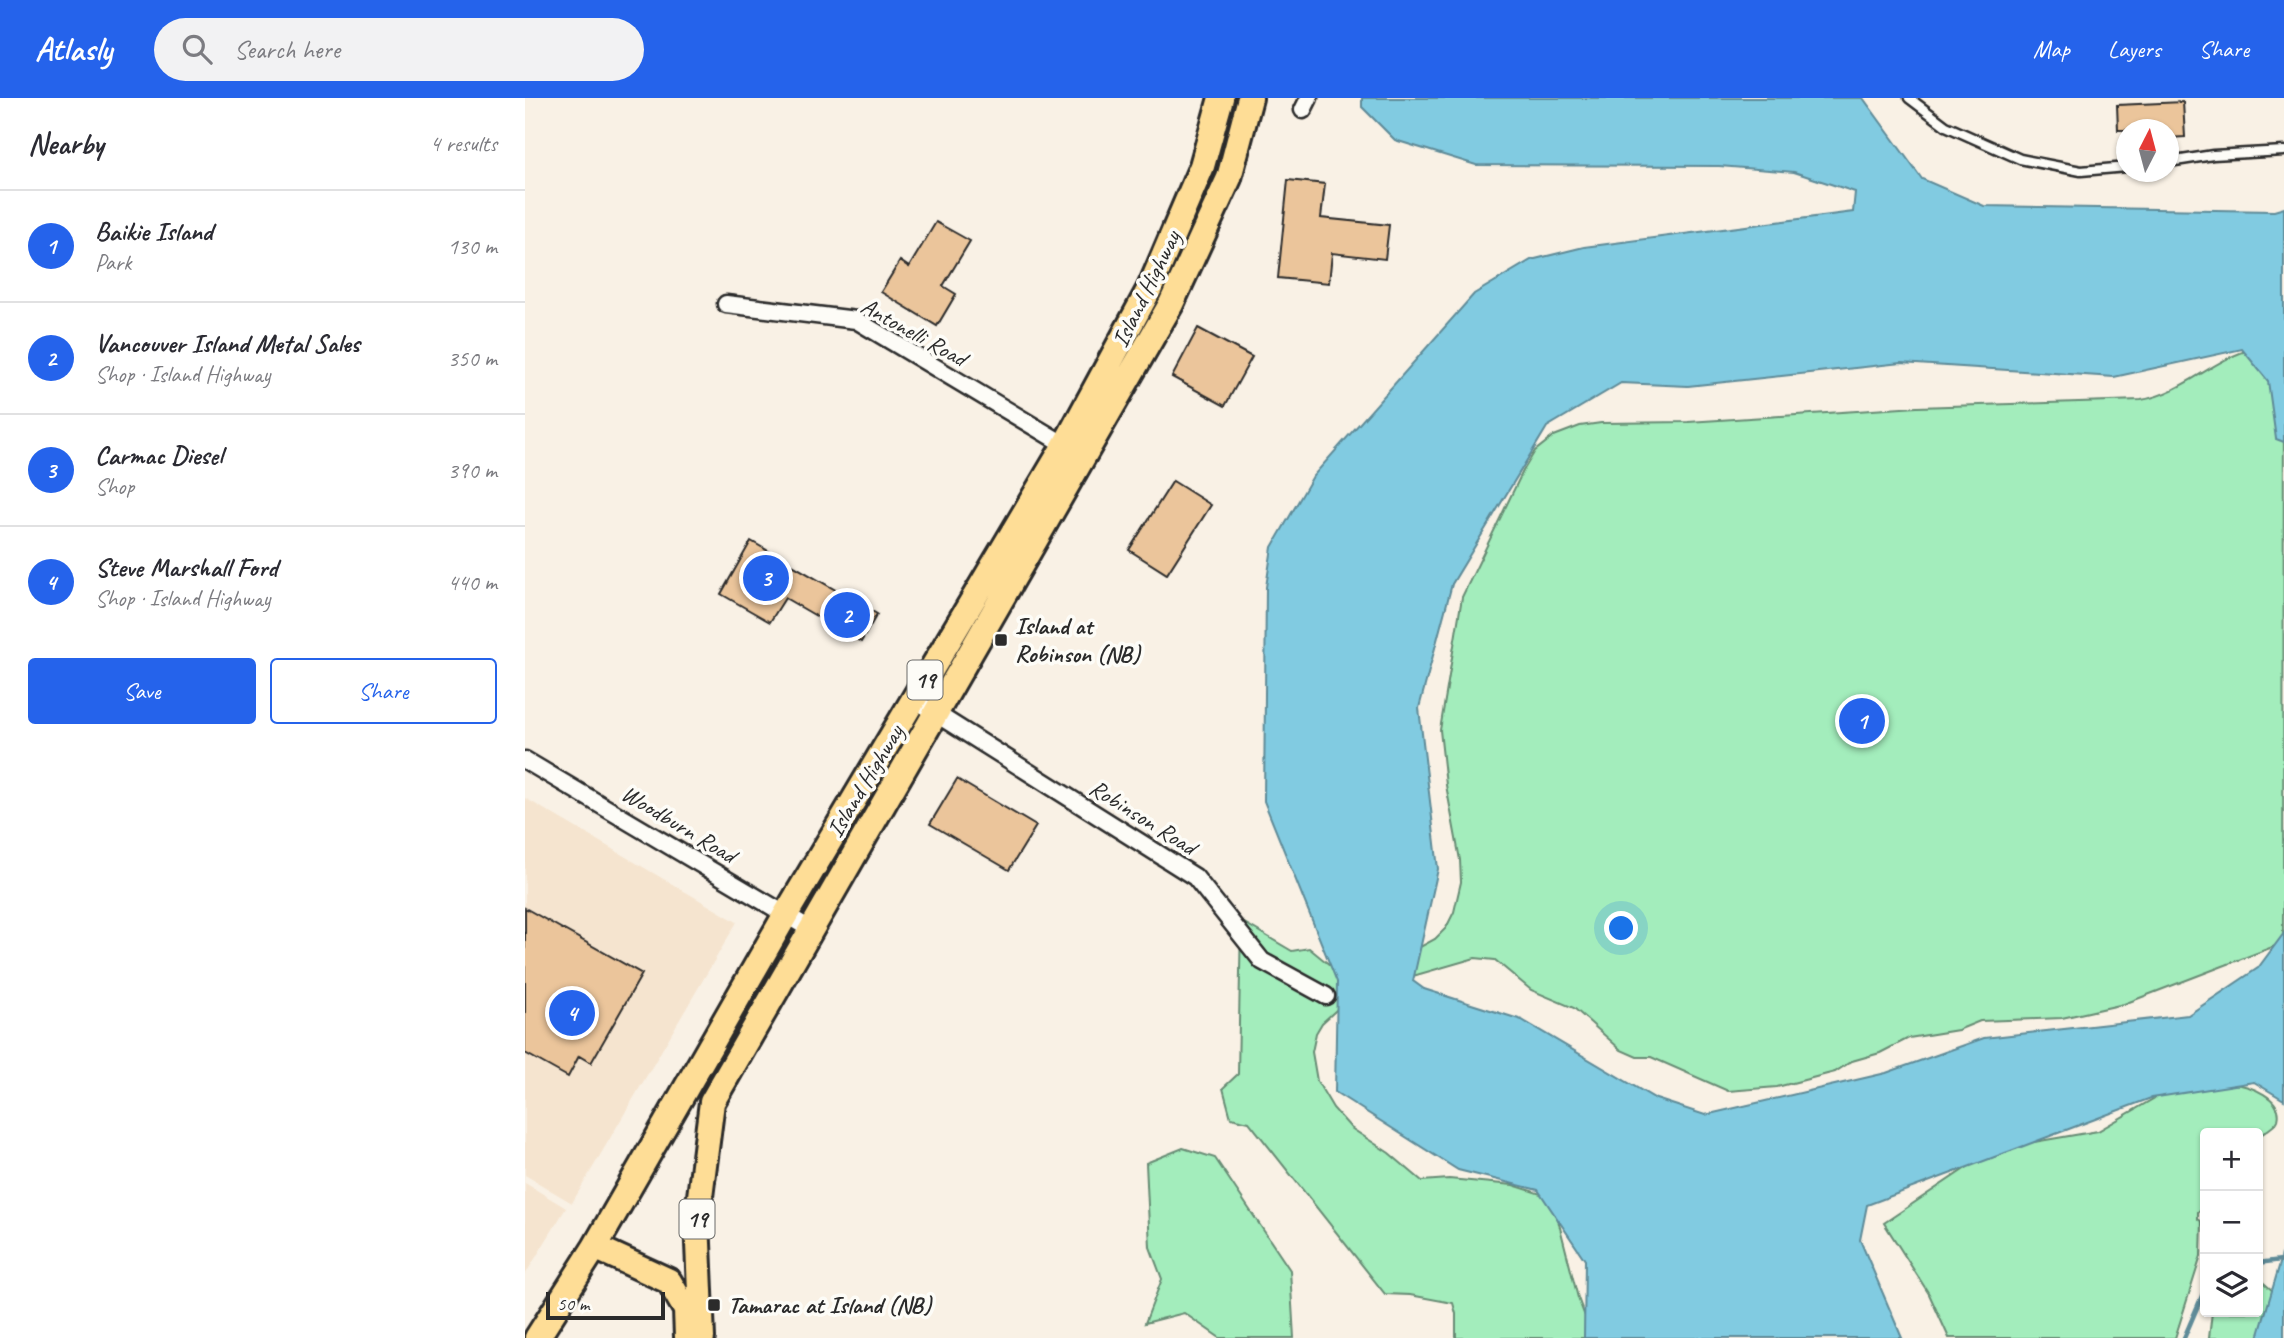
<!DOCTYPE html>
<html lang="en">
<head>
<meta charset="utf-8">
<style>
  body { margin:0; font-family:Caveat,sans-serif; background:#f2f2f3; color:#2b2b33 }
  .controls { position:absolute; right:21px; bottom:21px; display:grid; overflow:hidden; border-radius:7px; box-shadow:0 2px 5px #0004 }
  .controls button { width:63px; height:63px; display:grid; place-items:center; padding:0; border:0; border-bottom:2px solid #e1e1e2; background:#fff; color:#2b2b33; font:35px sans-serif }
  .compass { position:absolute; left:1591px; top:21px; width:63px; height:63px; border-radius:50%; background:#fff; box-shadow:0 2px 5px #0004; rotate:6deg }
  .scale { position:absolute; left:21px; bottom:18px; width:119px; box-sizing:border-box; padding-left:7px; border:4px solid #2b2b2b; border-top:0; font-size:19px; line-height:24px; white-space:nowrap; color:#2b2b2b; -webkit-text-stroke:5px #fdfcf7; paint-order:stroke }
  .you { position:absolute; left:1097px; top:831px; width:24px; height:24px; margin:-18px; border:5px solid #fff; border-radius:50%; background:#1a73e8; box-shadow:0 0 0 10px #1a73e833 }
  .badge { display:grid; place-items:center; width:46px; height:46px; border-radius:50%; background:#2563eb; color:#fff; font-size:23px; font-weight:700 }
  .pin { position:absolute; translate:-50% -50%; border:4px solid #fff; box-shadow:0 2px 7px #0006 }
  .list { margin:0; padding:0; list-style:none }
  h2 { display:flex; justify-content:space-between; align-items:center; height:91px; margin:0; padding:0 28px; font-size:30px }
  h2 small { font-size:23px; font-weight:400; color:#7c7c81 }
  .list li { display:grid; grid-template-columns:46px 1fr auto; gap:21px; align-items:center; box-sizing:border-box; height:112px; padding:0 28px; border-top:2px solid #e1e1e2 }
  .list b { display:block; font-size:26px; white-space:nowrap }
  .list p { margin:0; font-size:23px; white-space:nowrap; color:#7c7c81 }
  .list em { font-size:23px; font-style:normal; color:#7c7c81 }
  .actions { display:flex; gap:14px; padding:21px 28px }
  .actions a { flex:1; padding:16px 0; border:2px solid #2563eb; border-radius:7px; text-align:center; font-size:24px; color:#2563eb }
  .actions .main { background:#2563eb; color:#fff }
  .icon { flex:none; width:38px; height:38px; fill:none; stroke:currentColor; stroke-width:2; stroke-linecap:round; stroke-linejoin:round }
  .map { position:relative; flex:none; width:1759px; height:1240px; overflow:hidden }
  header { display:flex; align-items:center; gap:42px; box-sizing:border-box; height:98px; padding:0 35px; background:#2563eb; color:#fff }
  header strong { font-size:33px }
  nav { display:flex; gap:38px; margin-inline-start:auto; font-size:24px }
  .search { width:490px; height:63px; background:#f2f2f3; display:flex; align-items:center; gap:18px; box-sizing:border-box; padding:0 24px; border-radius:38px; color:#7c7c81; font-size:26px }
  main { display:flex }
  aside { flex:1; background:#fff }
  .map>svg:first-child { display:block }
</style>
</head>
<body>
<header>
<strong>Atlasly</strong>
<div class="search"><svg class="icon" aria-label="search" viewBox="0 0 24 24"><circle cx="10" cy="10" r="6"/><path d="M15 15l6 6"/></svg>Search here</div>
<nav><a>Map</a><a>Layers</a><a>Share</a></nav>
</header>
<main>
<aside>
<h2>Nearby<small>4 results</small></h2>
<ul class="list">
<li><span class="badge">1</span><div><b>Baikie Island</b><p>Park</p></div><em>130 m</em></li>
<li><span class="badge">2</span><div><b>Vancouver Island Metal Sales</b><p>Shop · Island Highway</p></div><em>350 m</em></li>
<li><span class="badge">3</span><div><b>Carmac Diesel</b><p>Shop</p></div><em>390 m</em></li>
<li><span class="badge">4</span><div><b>Steve Marshall Ford</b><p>Shop · Island Highway</p></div><em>440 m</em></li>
</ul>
<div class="actions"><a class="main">Save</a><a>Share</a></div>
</aside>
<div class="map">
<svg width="1759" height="1240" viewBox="0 0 1759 1240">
  <rect width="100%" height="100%" fill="#f9f1e5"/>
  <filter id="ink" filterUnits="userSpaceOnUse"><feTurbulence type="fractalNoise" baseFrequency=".0143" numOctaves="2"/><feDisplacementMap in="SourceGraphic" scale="14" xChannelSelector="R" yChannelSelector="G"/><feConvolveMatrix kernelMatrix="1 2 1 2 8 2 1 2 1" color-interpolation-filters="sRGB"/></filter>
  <g filter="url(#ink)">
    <!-- built -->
    <path fill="#f5e4cf" d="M0,700L212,824L47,1105L0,1077Z
      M0,1085L41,1110L0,1177Z"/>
    <!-- green -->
    <path fill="#a3edbc" stroke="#678c74" stroke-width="2" d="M1727,251L1759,268L1758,845L1599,906L1537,920L1455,923L1433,932L1384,940L1355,955L1327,963L1310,974L1252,989L1203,993L1126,959H1112L1096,952L1049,910L1006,892L970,862L950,860L888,878L884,855L910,841L921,830L929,814L936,784L935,762L921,687L915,632L937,499L998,373L1010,353L1029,338L1055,328L1076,325L1163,324L1392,309L1616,302C1658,295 1687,262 1727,251Z
      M716,823L767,853L784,850L811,872L821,903L797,925L791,935L787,954L792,983L808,1010L826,1030L864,1055L897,1083L924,1081L988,1087L1019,1097L1030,1110L1053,1200L1068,1240H931V1216L928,1205L885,1197L860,1196L724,1024L706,1020L698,990L713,976Z
      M1708,986C1724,987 1759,1000 1753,1022C1751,1028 1739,1034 1733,1039V1035H1680V1107L1673,1114V1121L1677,1124L1676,1158L1650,1240H1424L1404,1196L1359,1125L1450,1064L1497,1046L1573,1033L1635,997Z
      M658,1050L690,1060L765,1172L769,1240H695L659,1215L620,1225L637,1181L625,1149L621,1065Z
      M1733,1180L1748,1193L1735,1240H1684L1687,1214H1733Z"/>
    <!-- water -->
    <path fill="#81cbe1" stroke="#5f8b98" stroke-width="2" d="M837,0H1338L1397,81L1459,108L1749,113L1759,110V344L1751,341L1743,283L1717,251L1589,279L1376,265L1163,288L1096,285L1022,329L927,486L894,610L913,771L888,883L899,891L997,922L1131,1001L1180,1017L1361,975L1459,940L1663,917L1733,870L1759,835V1002L1729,984L1626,1000L1342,1107L1335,1142L1377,1240H1059L1060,1162L1013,1092L933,1072L810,994L812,884L739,703L741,489L747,449L788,378L949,196L1006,162L1059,149L1328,114L1330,94L1269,74L1194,68L951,67L870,42L837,9Z
      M1759,1138V1240H1733L1756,1162Z"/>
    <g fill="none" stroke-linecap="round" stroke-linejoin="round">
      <!-- stream -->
      <path stroke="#5f8b98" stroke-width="4.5" d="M1733,1165L1756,1162
        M1659,1240L1680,1191"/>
    </g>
    <!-- building -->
    <path fill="#ebc59b" stroke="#2b2b2b" stroke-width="2" d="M1658,4L1660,39L1643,40V32H1593L1592,7Z
      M763,82L800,86L796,120L864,127L860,161L807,155L804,185L753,180Z
      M411,124L445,143L418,188L431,196L412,228L356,194L375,163L384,169Z
      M673,230L727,259L700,308L647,279Z
      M648,383L686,407L642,476L604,452Z
      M226,443L352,516L336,544L260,500L245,524L196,496Z
      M432,681L511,728L484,772L405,726Z
      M0,810L117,876L66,965L54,958L43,979L0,955Z"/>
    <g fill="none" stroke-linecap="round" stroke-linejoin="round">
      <!-- service casing -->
      <g stroke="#2b2b2b" stroke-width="13">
        <path id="service" d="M1384,0L1421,28L1495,61L1556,73L1602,69
          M1644,64L1688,57L1759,53"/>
      </g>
      <!-- minor casing -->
      <g stroke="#2b2b2b" stroke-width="21">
        <path id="minor" d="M778,12L784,0
          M201,206L331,222L540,347
          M402,610L670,779L737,863L801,898
          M0,662L285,831"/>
      </g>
      <!-- primary casing -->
      <g stroke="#2b2b2b" stroke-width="30">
        <path id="primary" d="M70,1149L144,1183L161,1212L162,1239
          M12,1240L70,1149L261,816L540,347L625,190L677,68L696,0
          M177,1240L172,1122L187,1004L646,206L704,80L725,0"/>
      </g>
      <!-- service -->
      <use href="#service" stroke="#fdfcf7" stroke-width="8"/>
      <!-- minor -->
      <use href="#minor" stroke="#fdfcf7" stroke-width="16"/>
      <!-- primary -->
      <use href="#primary" stroke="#fedd96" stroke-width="24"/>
    </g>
  </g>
  <!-- markers -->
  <g fill="#2b2b2b" stroke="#fdfcf7" stroke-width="2.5">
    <rect x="469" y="535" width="14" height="14" rx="3.5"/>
    <rect x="182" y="1200" width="14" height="14" rx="3.5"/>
  </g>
  <g text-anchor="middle" stroke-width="7" stroke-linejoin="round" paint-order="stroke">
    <!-- shield labels -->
    <g fill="#fdfcf7" stroke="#6a6a68" stroke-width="2">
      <rect x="382.5" y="562.5" width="35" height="39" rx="5"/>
      <rect x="154.5" y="1101.5" width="35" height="39" rx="5"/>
    </g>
    <g font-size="23" font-weight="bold" fill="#2b2b2b">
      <text x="400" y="590">19</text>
      <text x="172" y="1129">19</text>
    </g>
    <!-- street labels -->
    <g font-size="24" fill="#2b2b2b" stroke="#fdfcf7">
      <text transform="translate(621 191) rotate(-64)" y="8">Island Highway</text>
      <text transform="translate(389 234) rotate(29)" y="8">Antonelli Road</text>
      <text transform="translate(340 683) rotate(-59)" y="8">Island Highway</text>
      <text transform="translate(618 719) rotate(32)" y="8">Robinson Road</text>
      <text transform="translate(154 726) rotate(31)" y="8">Woodburn Road</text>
    </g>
    <!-- poi labels -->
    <g font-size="24" font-weight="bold" fill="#2b2b2b" stroke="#fdfcf7" text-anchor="start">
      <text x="490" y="536">Island at<tspan x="490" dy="28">Robinson (NB)</tspan></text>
      <text x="203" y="1215">Tamarac at Island (NB)</text>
    </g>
  </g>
</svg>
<div class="controls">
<button>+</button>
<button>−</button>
<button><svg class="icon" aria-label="layers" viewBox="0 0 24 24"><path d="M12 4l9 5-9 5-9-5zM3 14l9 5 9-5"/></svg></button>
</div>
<svg class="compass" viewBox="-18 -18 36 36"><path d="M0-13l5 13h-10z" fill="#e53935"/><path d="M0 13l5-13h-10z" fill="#7c7c81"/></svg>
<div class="scale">50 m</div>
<div class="you"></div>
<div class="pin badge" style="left:1337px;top:623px">1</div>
<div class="pin badge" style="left:322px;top:517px">2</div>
<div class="pin badge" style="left:241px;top:480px">3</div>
<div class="pin badge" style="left:47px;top:915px">4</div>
</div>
</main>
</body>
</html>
